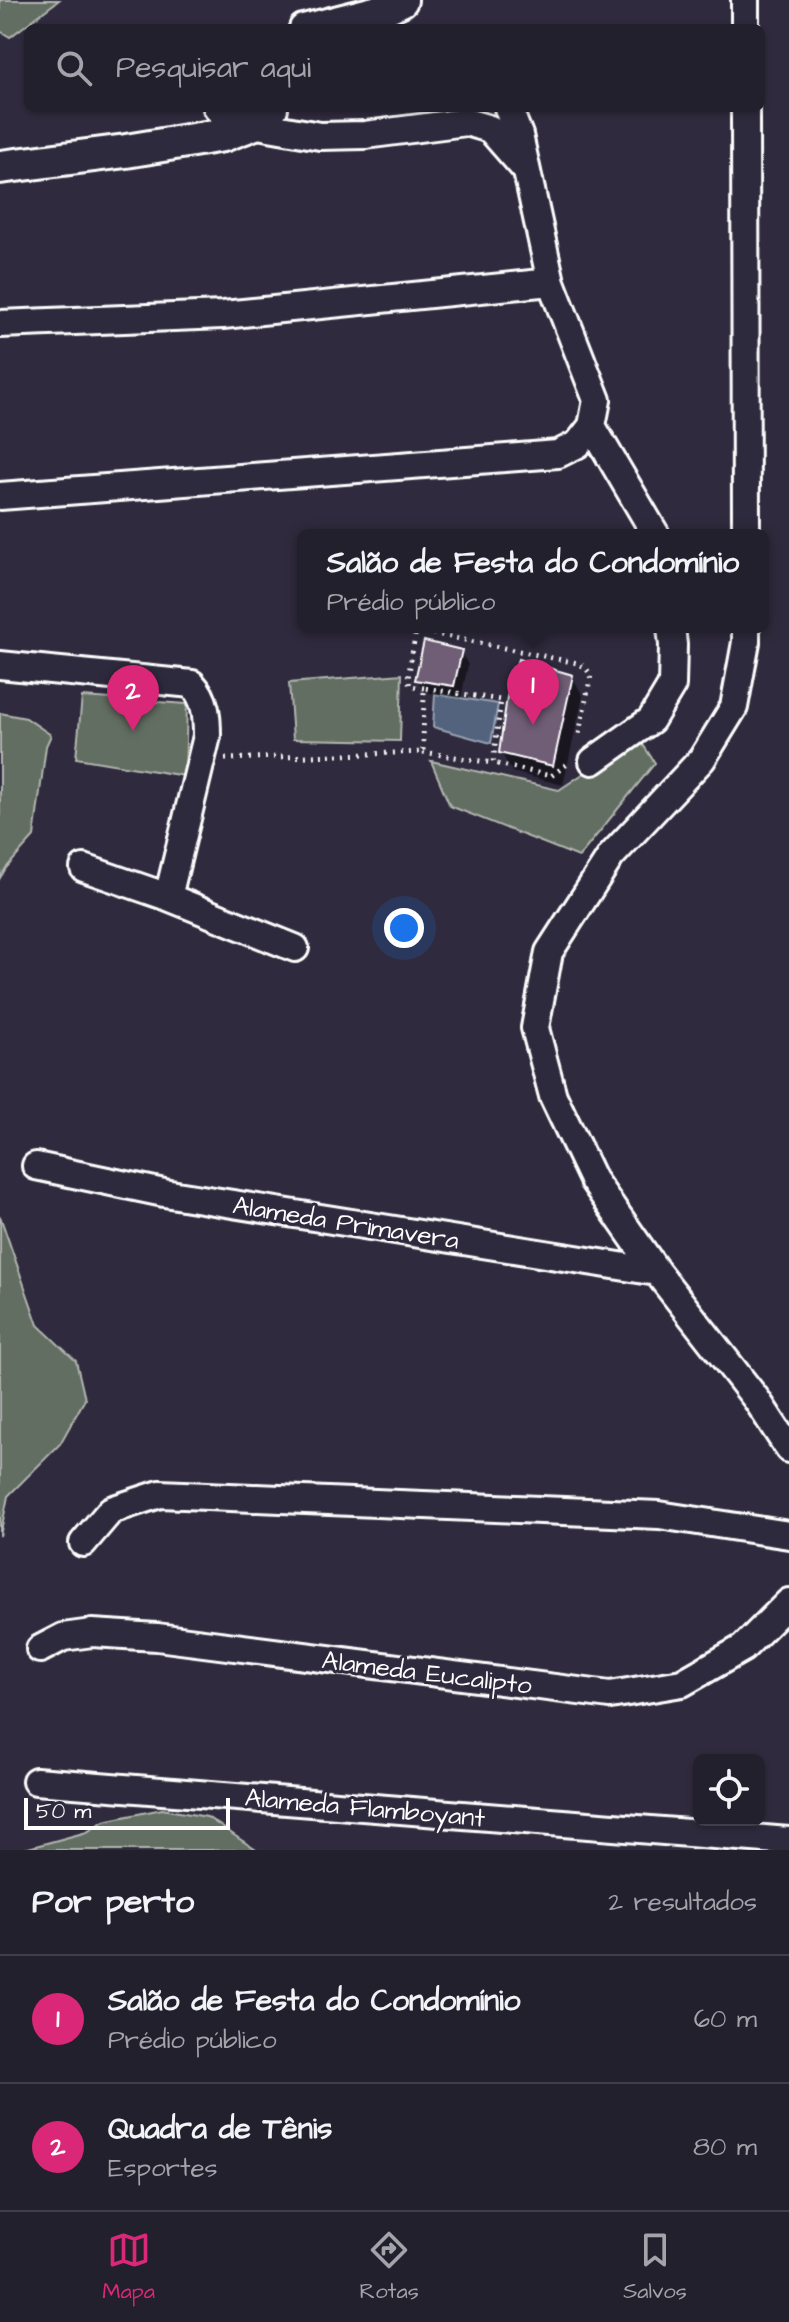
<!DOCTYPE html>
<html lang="pt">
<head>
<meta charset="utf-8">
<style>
  body { margin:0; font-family:"Architects Daughter",sans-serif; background:#2f2d3a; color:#f1f3f6 }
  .controls { position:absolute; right:24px; bottom:24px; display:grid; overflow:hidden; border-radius:12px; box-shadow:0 2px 6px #0004 }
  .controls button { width:72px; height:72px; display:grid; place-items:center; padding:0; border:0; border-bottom:2px solid #403e4a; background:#23202e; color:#f1f3f6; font:40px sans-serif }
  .scale { position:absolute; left:24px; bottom:20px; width:206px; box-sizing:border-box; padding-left:8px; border:4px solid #fff; border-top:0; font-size:22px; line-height:28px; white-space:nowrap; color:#fff; -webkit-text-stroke:6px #2f2a3d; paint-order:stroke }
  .you { position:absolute; left:404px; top:928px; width:28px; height:28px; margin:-20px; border:6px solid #fff; border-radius:50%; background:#1a73e8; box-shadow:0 0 0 12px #1a73e833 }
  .badge { display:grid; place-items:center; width:52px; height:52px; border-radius:50%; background:#db2777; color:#fff; font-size:26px; font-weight:700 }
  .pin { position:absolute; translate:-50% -66px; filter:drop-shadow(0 2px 4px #0008) }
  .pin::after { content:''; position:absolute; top:42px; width:28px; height:24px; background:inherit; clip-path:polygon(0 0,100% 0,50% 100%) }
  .popup { position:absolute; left:297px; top:529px; width:472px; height:104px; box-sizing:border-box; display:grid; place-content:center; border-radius:12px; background:#23202e; filter:drop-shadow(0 2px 6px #0005); font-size:26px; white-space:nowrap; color:#a3a3aa }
  .popup b { font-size:30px; color:#f1f3f6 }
  .popup::after { content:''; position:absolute; left:50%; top:100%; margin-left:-16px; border:16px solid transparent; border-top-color:#23202e }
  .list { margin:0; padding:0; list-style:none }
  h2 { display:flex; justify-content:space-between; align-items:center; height:104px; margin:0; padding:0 32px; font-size:34px }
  h2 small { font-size:26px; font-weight:400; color:#a3a3aa }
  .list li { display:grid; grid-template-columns:52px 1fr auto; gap:24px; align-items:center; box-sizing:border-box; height:128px; padding:0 32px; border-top:2px solid #403e4a }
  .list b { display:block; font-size:30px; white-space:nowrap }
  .list p { margin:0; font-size:26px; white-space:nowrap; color:#a3a3aa }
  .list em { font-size:26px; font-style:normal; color:#a3a3aa }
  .icon { flex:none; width:44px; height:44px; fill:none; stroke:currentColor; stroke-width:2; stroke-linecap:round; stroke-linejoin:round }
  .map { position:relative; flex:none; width:789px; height:1850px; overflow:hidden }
  .search { position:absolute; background:#23202e; box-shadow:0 2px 6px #0004; left:24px; right:24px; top:24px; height:88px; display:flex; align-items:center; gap:20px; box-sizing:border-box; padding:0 28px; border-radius:12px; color:#a3a3aa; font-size:30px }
  .sheet { height:360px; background:#23202e }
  nav { display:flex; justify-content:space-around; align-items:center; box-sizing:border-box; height:112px; border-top:2px solid #403e4a; background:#23202e; font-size:22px; color:#a3a3aa }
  nav a { display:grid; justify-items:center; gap:4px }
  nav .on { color:#db2777 }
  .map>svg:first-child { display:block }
</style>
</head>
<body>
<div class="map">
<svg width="789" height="1850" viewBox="0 0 789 1850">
  <rect width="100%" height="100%" fill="#2f2a3d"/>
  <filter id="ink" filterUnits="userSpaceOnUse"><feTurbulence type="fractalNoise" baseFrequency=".0125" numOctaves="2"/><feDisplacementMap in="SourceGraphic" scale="16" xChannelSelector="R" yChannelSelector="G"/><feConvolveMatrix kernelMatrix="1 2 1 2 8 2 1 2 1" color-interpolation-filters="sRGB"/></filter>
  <g filter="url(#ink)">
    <!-- green -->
    <path fill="#636e62" stroke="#b1b6b0" stroke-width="2" d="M0,0H59L10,37L0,31Z
      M402,674L400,741L293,739L289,683Z
      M82,697L187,704L185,776L76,758Z
      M0,713L26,718L51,735L46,746L34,837L6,868L0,878Z
      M638,737L655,763L579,857L450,806L431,761L559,790Z
      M0,1216L38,1325L76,1361L85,1399L60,1444L8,1496L0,1536Z
      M162,1809L207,1817L256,1850H21L87,1832L104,1821Z"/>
    <!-- water -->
    <path fill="#52627d" stroke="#97a1b1" stroke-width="2" d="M435,694L498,704L491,743L433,727Z"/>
    <!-- shadow -->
    <path fill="#0007" d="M461,652L468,665L461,698L425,692L417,679Z
      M572,676L583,696L563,785L512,772L501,752Z"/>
    <!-- building -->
    <path fill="#6f5d76" stroke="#fff" stroke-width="2" d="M424,641L462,650L454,686L415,680Z
      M518,659L573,675L553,766L499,753L507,697Z"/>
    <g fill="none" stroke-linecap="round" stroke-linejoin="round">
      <!-- minor casing -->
      <g stroke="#fff" stroke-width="32">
        <path id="minor" d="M745,0V28
          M303,28L386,7
          M217,108L222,113L252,124L320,136L365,135L466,122L490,129L525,169
          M745,108L746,535
          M0,324L223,315L551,282
          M592,426L656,535
          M0,496L558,454L578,444L592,426L597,400L551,282L519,135L508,108
          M746,627V642L734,707L702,759L611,856L549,952L535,1028L553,1096L593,1180L657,1272L757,1400L789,1449
          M0,665L192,684C206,699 207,716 207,736L168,897
          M593,761L651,720L672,685L673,645L671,627
          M84,868L168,897L295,948
          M36,1166L164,1193L657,1272
          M83,1543L111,1510L160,1494L659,1515L789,1535
          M40,1649L63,1637L92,1633L157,1637L610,1695L682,1683L743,1648L789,1602
          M36,1781L789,1841"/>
      </g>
      <!-- tertiary casing -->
      <g stroke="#fff" stroke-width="38">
        <path id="tertiary" d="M363,28L386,7L401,0
          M0,167L126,151L223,135L252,124L271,108"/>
      </g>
      <!-- path -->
      <path stroke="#fff" stroke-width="5" stroke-dasharray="2 6" stroke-linecap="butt" d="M424,688L410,686L408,678L416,630L577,663L585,667L591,675L578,739
        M423,752L493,763
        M225,759L423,752L424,688L501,700L493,763L551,776L570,762"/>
      <!-- minor -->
      <use href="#minor" stroke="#2f2a3d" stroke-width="26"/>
      <!-- tertiary -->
      <use href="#tertiary" stroke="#2f2a3d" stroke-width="32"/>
    </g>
  </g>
  <g text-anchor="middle" stroke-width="6" stroke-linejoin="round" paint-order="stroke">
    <!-- street labels -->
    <g font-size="26" fill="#fff" stroke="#2f2a3d">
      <text transform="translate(346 1222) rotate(9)" y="9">Alameda Primavera</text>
      <text transform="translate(427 1672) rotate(7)" y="9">Alameda Eucalipto</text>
      <text transform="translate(365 1807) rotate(5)" y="9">Alameda Flamboyant</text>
    </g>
  </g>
</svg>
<div class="controls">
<button><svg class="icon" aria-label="locate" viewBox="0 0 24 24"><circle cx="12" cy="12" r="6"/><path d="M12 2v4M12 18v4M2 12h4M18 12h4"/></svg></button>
</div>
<div class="scale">50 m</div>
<div class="you"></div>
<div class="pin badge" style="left:533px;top:725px">1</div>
<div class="popup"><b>Salão de Festa do Condomínio</b>Prédio público</div>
<div class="pin badge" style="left:133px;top:731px">2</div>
<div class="search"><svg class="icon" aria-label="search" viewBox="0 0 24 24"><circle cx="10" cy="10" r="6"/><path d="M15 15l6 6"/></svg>Pesquisar aqui</div>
</div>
<section class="sheet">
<h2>Por perto<small>2 resultados</small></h2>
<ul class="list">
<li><span class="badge">1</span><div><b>Salão de Festa do Condomínio</b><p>Prédio público</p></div><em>60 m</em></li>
<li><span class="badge">2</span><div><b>Quadra de Tênis</b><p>Esportes</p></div><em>80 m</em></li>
</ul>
</section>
<nav>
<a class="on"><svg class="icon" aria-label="map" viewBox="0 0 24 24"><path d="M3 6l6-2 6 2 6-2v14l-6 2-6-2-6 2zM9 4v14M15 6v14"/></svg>Mapa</a>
<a><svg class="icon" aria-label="directions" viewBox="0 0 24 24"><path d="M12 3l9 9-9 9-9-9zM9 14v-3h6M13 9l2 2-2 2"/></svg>Rotas</a>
<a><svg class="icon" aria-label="saved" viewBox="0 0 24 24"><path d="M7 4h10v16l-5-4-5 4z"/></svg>Salvos</a>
</nav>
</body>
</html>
